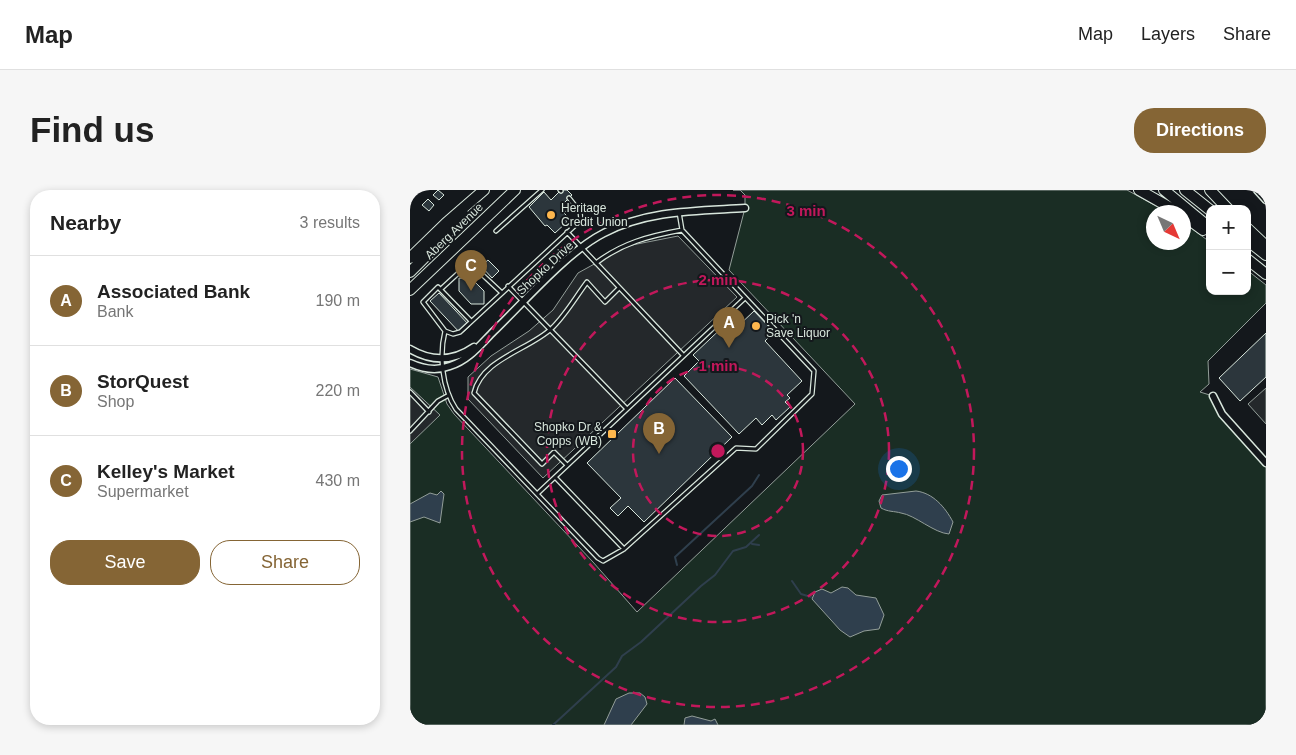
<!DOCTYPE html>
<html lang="en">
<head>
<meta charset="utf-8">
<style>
  body { margin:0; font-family:Arial,sans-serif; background:#f6f6f6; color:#222 }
  .controls { position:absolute; right:15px; top:15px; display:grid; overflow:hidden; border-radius:10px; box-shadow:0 2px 8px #0003 }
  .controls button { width:45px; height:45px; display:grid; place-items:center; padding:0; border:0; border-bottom:1px solid #e0e0e0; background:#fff; color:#222; font:25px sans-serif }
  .compass { position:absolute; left:736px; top:15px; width:45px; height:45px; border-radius:50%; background:#fff; box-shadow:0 2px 8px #0003; rotate:136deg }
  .you { position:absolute; left:488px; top:278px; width:18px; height:18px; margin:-12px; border:4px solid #fff; border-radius:50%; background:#1a73e8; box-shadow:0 0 0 8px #1a73e833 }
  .badge { display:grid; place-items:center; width:32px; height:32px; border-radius:50%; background:#856535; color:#fff; font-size:16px; font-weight:700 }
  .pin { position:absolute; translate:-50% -41px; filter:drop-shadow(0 1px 2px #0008) }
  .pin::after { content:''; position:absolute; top:26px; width:18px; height:15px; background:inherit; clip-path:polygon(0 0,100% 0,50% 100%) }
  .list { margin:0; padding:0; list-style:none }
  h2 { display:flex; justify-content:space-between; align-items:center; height:65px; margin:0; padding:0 20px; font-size:21px }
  h2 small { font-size:16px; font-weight:400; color:#767676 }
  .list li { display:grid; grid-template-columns:32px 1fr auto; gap:15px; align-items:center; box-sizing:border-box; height:90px; padding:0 20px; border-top:1px solid #e0e0e0 }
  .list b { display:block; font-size:19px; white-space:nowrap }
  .list p { margin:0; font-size:16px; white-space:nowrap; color:#767676 }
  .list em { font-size:16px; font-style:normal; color:#767676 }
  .actions { display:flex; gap:10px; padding:15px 20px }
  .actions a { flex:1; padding:11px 0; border:1px solid #856535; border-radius:20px; text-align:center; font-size:18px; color:#856535 }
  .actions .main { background:#856535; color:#fff }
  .map { position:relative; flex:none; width:856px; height:535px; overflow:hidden; border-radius:20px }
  header { display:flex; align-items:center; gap:30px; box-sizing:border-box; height:70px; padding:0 25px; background:#fff; border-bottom:1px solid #e0e0e0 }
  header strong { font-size:24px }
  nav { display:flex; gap:28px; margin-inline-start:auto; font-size:18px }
  .intro { display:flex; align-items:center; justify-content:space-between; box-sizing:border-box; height:120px; padding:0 30px }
  h1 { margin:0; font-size:35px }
  .button { padding:12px 22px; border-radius:20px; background:#856535; color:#fff; font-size:18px; font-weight:700 }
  main { display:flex; gap:30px; padding:0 30px }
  aside { flex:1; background:#fff; border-radius:20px; box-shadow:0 2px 8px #0003 }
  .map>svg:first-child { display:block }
</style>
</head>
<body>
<header>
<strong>Map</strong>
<nav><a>Map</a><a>Layers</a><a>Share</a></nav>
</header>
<div class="intro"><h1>Find us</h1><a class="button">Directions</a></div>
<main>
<aside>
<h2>Nearby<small>3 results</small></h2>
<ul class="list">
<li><span class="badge">A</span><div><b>Associated Bank</b><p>Bank</p></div><em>190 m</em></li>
<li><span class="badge">B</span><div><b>StorQuest</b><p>Shop</p></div><em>220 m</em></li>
<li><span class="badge">C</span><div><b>Kelley's Market</b><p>Supermarket</p></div><em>430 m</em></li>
</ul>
<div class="actions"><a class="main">Save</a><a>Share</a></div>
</aside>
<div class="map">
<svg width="856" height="535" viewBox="0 0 856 535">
  <rect width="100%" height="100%" fill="#14181c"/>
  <!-- green -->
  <path fill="#1a2d24" stroke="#939e99" d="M323,0H717L757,22H744V52H774V33L800,52V101H837V80L856,95V113L798,171L799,194L790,202L803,206L806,215L856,273V535H0V179L28,187L37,214L44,224L183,372L227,422L445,214L319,80L335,18V5L330,0Z"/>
  <!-- parking -->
  <path fill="#24282b" stroke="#939e99" d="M268,46L327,107L133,288L58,209V187L81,166L119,141L143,120L168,83L217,56Z
    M0,197L30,225L0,254Z
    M856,198V234L838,214Z"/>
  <!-- water -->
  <path fill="#2f3f4d" stroke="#939e99" d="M31,301L34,304L30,333L14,327L0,332V314L20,303L27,305Z
    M506,301C523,303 535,317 543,332L539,344C524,343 505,325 491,323C484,321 478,322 471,318L469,311L472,305Z
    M432,397L438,398L446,405L466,408L474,425L469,439L454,441L440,447L430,440L402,409L405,402L412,399L421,403Z
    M219,503H230L235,507L237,514L221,535H194L206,509Z
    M282,526L301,531L305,529L308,535H274L275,528Z"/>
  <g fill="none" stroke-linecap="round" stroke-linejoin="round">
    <!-- stream -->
    <path stroke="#2f3f4d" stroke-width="2" d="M342,354L349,355
      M267,375L265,367L342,296L349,285
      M382,391L391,404L401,407
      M143,535L206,477L212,466L231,452L291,396L305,385L323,361L336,357L349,345"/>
  </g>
  <!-- building -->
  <path fill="#2c363c" stroke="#d8e6dc" d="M28,0L34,5L29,10L23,5Z
    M151,0H157L162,5L153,14L158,19L154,23L158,27L156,30L157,32L145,43L137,35L135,36L119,17L134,2L141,10Z
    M18,9L24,15L19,21L12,15Z
    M78,70L89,81L82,88L71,76Z
    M49,88L62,89L74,101V114H61L49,101Z
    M29,103L60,136L51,144L20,111Z
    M344,121L364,142L355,151L392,191L377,205L380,208L375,212L380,217L366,230L362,225L352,235L346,228L329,244L274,186L289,171L283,165L318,132L325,139Z
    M856,143V187L830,211L809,188Z
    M265,188L322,247L234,332L218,316L208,326L200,318L211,308L177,273Z"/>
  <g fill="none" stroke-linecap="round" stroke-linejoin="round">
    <!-- service casing -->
    <g stroke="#d8e6dc" stroke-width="5.5">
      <path id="service" d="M150,0L151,1
        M86,41L132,0
        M157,42L273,165
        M186,73C212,53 239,46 272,40
        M98,96L216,218
        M31,99L57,75L61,74L92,103
        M61,131L28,97L13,112L35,141L43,144L50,142L171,30L170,22L159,8
        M35,141C29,165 32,198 46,219L188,368L193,371L214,359L326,258L346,259L402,204L404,181L272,40L269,22
        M0,202L19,222
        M0,241L28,211L39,205
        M157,275L144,262L132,274L64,203C72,169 118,160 141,139C155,126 165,108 177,92L195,112L209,98
        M145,287L214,359
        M127,304L335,108"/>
    </g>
    <!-- minor casing -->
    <g stroke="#d8e6dc" stroke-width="9">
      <path id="minor" d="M847,0L856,10
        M0,159C22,172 44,171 64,157
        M0,173C13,179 27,181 40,176C59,170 70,155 84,141C114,112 158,61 194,43C237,20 287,21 335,18
        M803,206L812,224L856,273"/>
    </g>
    <!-- primary casing -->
    <g stroke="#d8e6dc" stroke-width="12">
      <path id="primary" d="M729,0L768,22
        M754,0L800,38
        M775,0L800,20
        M800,0L818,19
        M774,26L793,40
        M837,38L856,56
        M837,50L856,65
        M0,68L36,33L74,0
        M837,69L856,84
        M0,82L33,49L53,23
        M0,100L105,0"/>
    </g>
    <!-- service -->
    <use href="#service" stroke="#14181c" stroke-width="3"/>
    <!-- minor -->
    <use href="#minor" stroke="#14181c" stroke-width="6"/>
    <!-- primary -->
    <use href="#primary" stroke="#14181c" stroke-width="10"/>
    <!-- power -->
    <path stroke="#ffb74d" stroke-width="1" stroke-dasharray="18 4 2.5 4" stroke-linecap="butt" d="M853,0L856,4"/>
  </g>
  <!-- distance rings -->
  <g fill="none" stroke="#c2185b" stroke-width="2.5" stroke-dasharray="9 6">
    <circle cx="308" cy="261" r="85"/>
    <circle cx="308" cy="261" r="171"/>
    <circle cx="308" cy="261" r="256"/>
  </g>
  <!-- markers -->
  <g fill="#ffb74d" stroke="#14181c" stroke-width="2">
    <circle cx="141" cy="25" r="5"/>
    <circle cx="346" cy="136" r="5"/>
    <rect x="197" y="239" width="10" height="10" rx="2.5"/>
  </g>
  <g text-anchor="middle" stroke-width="4" stroke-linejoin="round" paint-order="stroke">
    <!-- poi labels -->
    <g font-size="12" fill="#d8e6dc" stroke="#14181c" text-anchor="start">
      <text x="151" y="22">Heritage<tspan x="151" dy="14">Credit Union</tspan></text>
      <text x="356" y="133">Pick 'n<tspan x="356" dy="14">Save Liquor</tspan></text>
      <text x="192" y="241" text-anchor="end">Shopko Dr &amp;<tspan x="192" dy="14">Copps (WB)</tspan></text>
    </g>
    <!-- street labels -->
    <g font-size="12" fill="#d8e6dc" stroke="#14181c">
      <text transform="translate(44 41) rotate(-44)" y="4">Aberg Avenue</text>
      <text transform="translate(135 78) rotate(-43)" y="4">Shopko Drive</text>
    </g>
  </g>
  <circle cx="308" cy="261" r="8" fill="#c2185b" stroke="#14181c" stroke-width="2.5"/>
  <g font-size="15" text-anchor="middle" font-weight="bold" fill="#c2185b" stroke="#14181c" stroke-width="4" stroke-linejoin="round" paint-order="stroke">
    <text x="396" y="26">3 min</text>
    <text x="308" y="95">2 min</text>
    <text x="308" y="181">1 min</text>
  </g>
</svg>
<div class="controls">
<button>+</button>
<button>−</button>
</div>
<svg class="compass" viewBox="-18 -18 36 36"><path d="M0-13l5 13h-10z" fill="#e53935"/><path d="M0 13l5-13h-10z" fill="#767676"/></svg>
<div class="you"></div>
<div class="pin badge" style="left:319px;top:158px">A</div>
<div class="pin badge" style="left:249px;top:264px">B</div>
<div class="pin badge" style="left:61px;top:101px">C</div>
</div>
</main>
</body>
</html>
